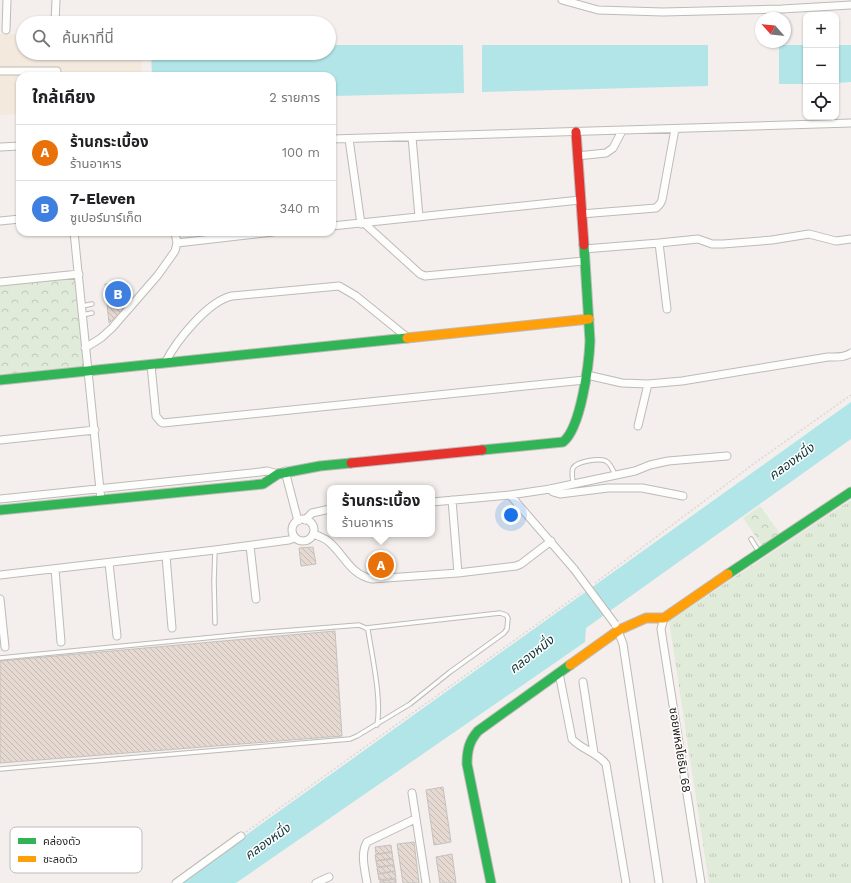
<!DOCTYPE html>
<html lang="th">
<head>
<meta charset="utf-8">
<style>
  body { margin:0; font-family:"Work Sans","Noto Sans Thai",sans-serif; background:#f6f6f6; color:#202124 }
  .controls { position:absolute; right:12px; top:12px; display:grid; overflow:hidden; border-radius:8px; box-shadow:0 1px 3px #0004 }
  .controls button { width:36px; height:36px; display:grid; place-items:center; padding:0; border:0; border-bottom:1px solid #e0e0e0; background:#fff; color:#202124; font:20px sans-serif }
  .compass { position:absolute; left:755px; top:12px; width:36px; height:36px; border-radius:50%; background:#fff; box-shadow:0 1px 3px #0004; rotate:297deg }
  .you { position:absolute; left:511px; top:515px; width:14px; height:14px; margin:-10px; border:3px solid #fff; border-radius:50%; background:#1a73e8; box-shadow:0 0 0 6px #1a73e833 }
  .badge { display:grid; place-items:center; width:26px; height:26px; border-radius:50%; background:#b45309; color:#fff; font-size:13px; font-weight:700 }
  .pin { position:absolute; translate:-50% -50%; border:2px solid #fff; box-shadow:0 1px 4px #0006 }
  .popup { position:absolute; left:327px; top:485px; width:108px; height:52px; box-sizing:border-box; display:grid; place-content:center; border-radius:8px; background:#fff; filter:drop-shadow(0 1px 3px #0005); font-size:13px; white-space:nowrap; color:#757577 }
  .popup b { font-size:15px; color:#202124 }
  .popup::after { content:''; position:absolute; left:50%; top:100%; margin-left:-8px; border:8px solid transparent; border-top-color:#fff }
  .list { margin:0; padding:0; list-style:none }
  h2 { display:flex; justify-content:space-between; align-items:center; height:52px; margin:0; padding:0 16px; font-size:17px }
  h2 small { font-size:13px; font-weight:400; color:#757577 }
  .list li { display:grid; grid-template-columns:26px 1fr auto; gap:12px; align-items:center; box-sizing:border-box; height:56px; padding:0 16px; border-top:1px solid #e0e0e0 }
  .list b { display:block; font-size:15px; white-space:nowrap }
  .list p { margin:0; font-size:13px; white-space:nowrap; color:#757577 }
  .list em { font-size:13px; font-style:normal; color:#757577 }
  .icon { flex:none; width:22px; height:22px; fill:none; stroke:currentColor; stroke-width:2; stroke-linecap:round; stroke-linejoin:round }
  .map { position:relative; flex:none; width:851px; height:883px; overflow:hidden }
  .search { position:absolute; background:#fff; box-shadow:0 1px 3px #0004; left:16px; top:16px; width:320px; height:44px; display:flex; align-items:center; gap:10px; box-sizing:border-box; padding:0 14px; border-radius:22px; color:#757577; font-size:15px }
  .panel { position:absolute; background:#fff; box-shadow:0 1px 3px #0004; left:16px; top:72px; width:320px; height:164px; border-radius:12px }
  .map>svg:first-child { display:block }
</style>
</head>
<body>
<div class="map">
<svg width="851" height="883" viewBox="0 0 851 883">
  <defs>
    <pattern id="grass-tufts" width="24" height="20" patternUnits="userSpaceOnUse"><rect width="24" height="20" fill="#e1ebd9"/><path d="M3 7l-1-3M5 7V3M7 7l1-3M15 17l-1-3M17 17v-4M19 17l1-3" fill="none" stroke="#c1c9ba"/></pattern>
    <pattern id="park-crowns" width="20" height="18" patternUnits="userSpaceOnUse"><rect width="20" height="18" fill="#e1ebd9"/><path d="M2 6a3 3 0 1 1 6 0M12 15a3 3 0 1 1 6 0" fill="none" stroke="#c1c9ba"/></pattern>
    <pattern id="building-back-hatch" width="6" height="6" patternUnits="userSpaceOnUse"><rect width="6" height="6" fill="#e5d9d1"/><path d="M-1 5l2 2M0 0l6 6M5-1l2 2" fill="none" stroke="#c4bab3"/></pattern>
  </defs>
  <rect width="100%" height="100%" fill="#f4efec"/>
  <!-- commercial -->
  <path fill="#f3e9dd" d="M0,34H23V53H142L141,76H20V114L0,115Z"/>
  <!-- grass -->
  <path fill="url(#grass-tufts)" d="M851,500V883H709L669,621Z"/>
  <!-- park -->
  <path fill="url(#park-crowns)" d="M75,276L86,371L0,382V284Z
    M760,506L781,535L763,547L743,518Z"/>
  <!-- water -->
  <path fill="#b1e5e7" d="M329,45H463L464,93L332,96V76H152L151,53H329Z
    M482,45H708V86L482,92Z
    M779,45H806V84H779Z
    M836,45H851V82L836,83Z
    M851,402V439L586,628L585,642L236,883H179Z"/>
  <!-- building -->
  <path fill="url(#building-back-hatch)" stroke="#c5c1be" d="M127,282L130,304L109,323L105,284Z
    M313,547L316,564L301,566L299,548Z
    M335,631L342,736L0,763V661Z
    M443,787L451,842L434,845L426,790Z
    M414,842L419,883H403L397,844Z
    M391,845L392,852L376,854L375,847Z
    M392,852L393,858L376,861L375,855Z
    M452,854L456,883H440L436,857Z
    M393,859L394,865L377,867L376,861Z
    M394,865L395,871L378,874L377,868Z
    M395,871L396,878L379,880L378,874Z
    M396,879V883H380V881Z"/>
  <g fill="none" stroke-linecap="round" stroke-linejoin="round">
    <!-- lane casing -->
    <g stroke="#bebab8" stroke-width="5.5">
      <path id="lane" d="M82,306L92,304
        M82,315L92,313
        M573,484C573,479 571,473 573,468C577,461 599,458 606,461C611,464 613,470 615,475
        M751,539L759,552
        M215,550L214,581L215,623
        M0,658L257,633L359,625L366,628L368,630C372,656 382,700 377,725
        M0,769L350,739L357,736L410,704L450,672L504,633L507,629L508,618L506,615L500,613L366,628"/>
    </g>
    <!-- street casing -->
    <g stroke="#bebab8" stroke-width="9">
      <path id="street" d="M562,0L598,10L663,12L782,9L851,5
        M55,23L56,0
        M6,30L7,0
        M0,71H57
        M412,137L419,217
        M332,139L851,123
        M349,139L361,224
        M0,147L20,146
        M577,156L606,153L613,148L622,131
        M581,214L656,208L660,204L662,200L675,129
        M0,221L20,219
        M365,224L420,274L425,276L584,261
        M332,226L580,200
        M74,232L101,500
        M177,243L273,232
        M659,243L698,239L712,244H723L772,240L809,234L836,241L851,239
        M584,249L659,243L667,309
        M0,282L79,274
        M85,348L101,338L112,328L158,275L175,251L177,243L175,232
        M165,363C176,341 208,301 232,296L339,286L356,296L408,338
        M151,365L156,416L161,422L163,423L585,380
        M587,375L622,383L648,384L682,381L828,357C836,357 844,358 851,353
        M638,426L648,384
        M0,440L95,430
        M285,471L298,521
        M550,489L553,492L560,494L608,488H642L683,496
        M510,495L550,489L635,471L650,465L668,461L727,456
        M0,499L260,472L267,471L278,474
        M452,500L458,573
        M432,502L510,495L574,569
        M292 530a11 11 0 1 1 22 0a11 11 0 1 1-22 0Z
        M305,520L312,513L330,509
        M314,534C318,536 324,538 328,541C344,554 350,575 372,579L458,573L516,566L521,564L551,541
        M250,546L256,599
        M166,556L172,628
        M109,563L117,636
        M55,569L61,642
        M0,575L215,550L289,540L295,538
        M0,599L5,647
        M664,618L661,629L701,883
        M617,628L623,644L659,883
        M559,673L572,739C582,750 597,752 606,764L626,883
        M583,682L594,753
        M412,793L426,883
        M176,883L241,836
        M316,883L329,877
        M367,883C365,870 360,854 367,842L415,819"/>
    </g>
    <!-- fast casing -->
    <g stroke="#bebab8" stroke-width="11">
      <path id="fast" d="M0,380L407,338
        M482,450L563,442C581,428 589,364 590,341L584,245
        M0,510L263,484L278,474L320,466L351,463
        M728,574L851,492
        M491,883L467,764C467,751 469,741 478,731L570,665"/>
    </g>
    <!-- slow casing -->
    <g stroke="#bebab8" stroke-width="11">
      <path id="slow" d="M407,338L589,319
        M570,665L619,630L646,618H664L728,574"/>
    </g>
    <!-- jam casing -->
    <g stroke="#bebab8" stroke-width="11">
      <path id="jam" d="M576,132L584,245
        M351,463L482,450"/>
    </g>
    <!-- path -->
    <path stroke="#dad9d8" stroke-width="1.5" stroke-dasharray="2 2" stroke-linecap="butt" d="M595,583L752,465L851,395
      M246,832L582,592"/>
    <!-- lane -->
    <use href="#lane" stroke="#fdfdfc" stroke-width="3.5"/>
    <!-- street -->
    <use href="#street" stroke="#fdfdfc" stroke-width="7"/>
    <!-- fast -->
    <use href="#fast" stroke="#30b455" stroke-width="9"/>
    <!-- slow -->
    <use href="#slow" stroke="#ff9f0a" stroke-width="9"/>
    <!-- jam -->
    <use href="#jam" stroke="#e5322d" stroke-width="9"/>
    <!-- street-bridge casing -->
    <g stroke="#bebab8" stroke-width="9" stroke-linecap="butt">
      <path id="street-bridge" d="M574,569L615,624"/>
    </g>
    <!-- street-bridge -->
    <use href="#street-bridge" stroke="#fdfdfc" stroke-width="7"/>
  </g>
  <g text-anchor="middle" stroke-width="3" stroke-linejoin="round" paint-order="stroke">
    <!-- street labels -->
    <g font-size="12" fill="#211e1c" stroke="#fff">
      <text transform="translate(680 750) rotate(81)" y="4">ซอยพหลโยธิน 68</text>
    </g>
    <!-- water labels -->
    <g font-size="13" font-style="italic" fill="#0e3537" stroke="#fff">
      <text transform="translate(791 461) rotate(-36)" y="5">คลองหนึ่ง</text>
      <text transform="translate(531 654) rotate(-38)" y="5">คลองหนึ่ง</text>
      <text transform="translate(267 841) rotate(-35)" y="5">คลองหนึ่ง</text>
    </g>
  </g>
  <!-- legend -->
  <rect x="10" y="827" width="132" height="46" rx="6" fill="#fff" stroke="#bcbcbb" stroke-width="1"/>
  <rect x="18" y="838" width="18" height="6" fill="#30b455"/>
  <rect x="18" y="856" width="18" height="6" fill="#ff9f0a"/>
  <g font-size="11" fill="#211e1c">
    <text x="43" y="845">คล่องตัว</text>
    <text x="43" y="863">ชะลอตัว</text>
  </g>
</svg>
<div class="controls">
<button>+</button>
<button>−</button>
<button><svg class="icon" aria-label="locate" viewBox="0 0 24 24"><circle cx="12" cy="12" r="6"/><path d="M12 2v4M12 18v4M2 12h4M18 12h4"/></svg></button>
</div>
<svg class="compass" viewBox="-18 -18 36 36"><path d="M0-13l5 13h-10z" fill="#e53935"/><path d="M0 13l5-13h-10z" fill="#757577"/></svg>
<div class="you"></div>
<div class="pin badge" style="left:381px;top:565px;background:#e8710a">A</div>
<div class="popup"><b>ร้านกระเบื้อง</b>ร้านอาหาร</div>
<div class="pin badge" style="left:118px;top:294px;background:#3f7fe0">B</div>
<div class="search"><svg class="icon" aria-label="search" viewBox="0 0 24 24"><circle cx="10" cy="10" r="6"/><path d="M15 15l6 6"/></svg>ค้นหาที่นี่</div>
<section class="panel">
<h2>ใกล้เคียง<small>2 รายการ</small></h2>
<ul class="list">
<li><span class="badge" style="background:#e8710a">A</span><div><b>ร้านกระเบื้อง</b><p>ร้านอาหาร</p></div><em>100 m</em></li>
<li><span class="badge" style="background:#3f7fe0">B</span><div><b>7-Eleven</b><p>ซูเปอร์มาร์เก็ต</p></div><em>340 m</em></li>
</ul>
</section>
</div>
</body>
</html>
